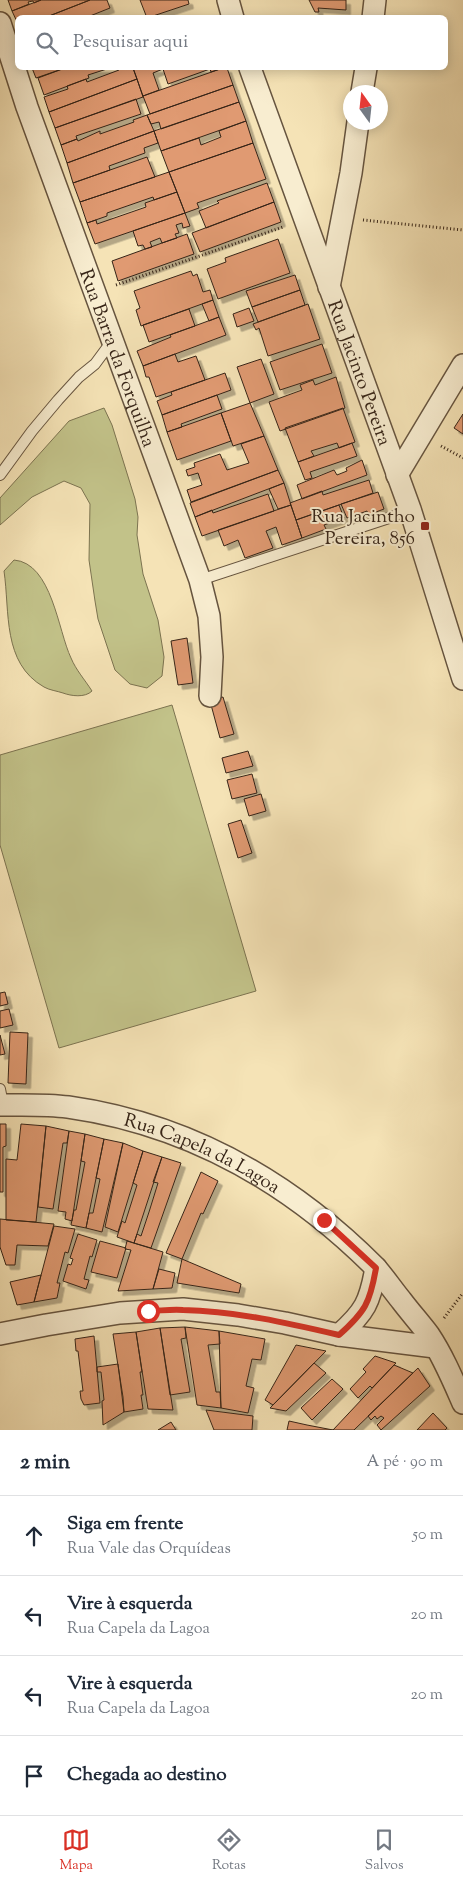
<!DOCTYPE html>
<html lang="pt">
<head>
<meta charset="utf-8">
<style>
  body { margin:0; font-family:"Sorts Mill Goudy",serif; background:#f2f2f3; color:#1f2937 }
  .compass { position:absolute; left:343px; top:85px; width:45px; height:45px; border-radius:50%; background:#fff; box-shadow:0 2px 12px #0003; rotate:345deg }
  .stop { position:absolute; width:15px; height:15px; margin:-11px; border:4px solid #d93025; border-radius:50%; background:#fff }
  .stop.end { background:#d93025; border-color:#fff; box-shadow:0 1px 5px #0008 }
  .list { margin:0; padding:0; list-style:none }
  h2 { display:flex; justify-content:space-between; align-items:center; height:65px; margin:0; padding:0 20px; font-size:21px }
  h2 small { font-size:16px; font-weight:400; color:#747a83 }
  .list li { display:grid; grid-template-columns:32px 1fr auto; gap:15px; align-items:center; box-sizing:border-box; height:80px; padding:0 20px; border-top:1px solid #e0e1e3 }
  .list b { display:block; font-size:19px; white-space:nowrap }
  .list p { margin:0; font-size:16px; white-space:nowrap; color:#747a83 }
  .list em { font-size:16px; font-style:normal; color:#747a83 }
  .icon { flex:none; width:28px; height:28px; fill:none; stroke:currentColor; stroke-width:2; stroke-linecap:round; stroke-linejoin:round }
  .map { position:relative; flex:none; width:463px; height:1430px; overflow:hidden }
  .search { position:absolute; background:#fff; box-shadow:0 2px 12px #0003; left:15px; right:15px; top:15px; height:55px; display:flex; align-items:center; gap:12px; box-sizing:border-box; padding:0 18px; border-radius:8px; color:#747a83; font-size:19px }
  .sheet { height:385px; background:#fff }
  nav { display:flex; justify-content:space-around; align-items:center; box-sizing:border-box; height:70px; border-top:1px solid #e0e1e3; background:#fff; font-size:14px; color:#747a83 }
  nav a { display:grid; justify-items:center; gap:2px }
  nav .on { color:#d93025 }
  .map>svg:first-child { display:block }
</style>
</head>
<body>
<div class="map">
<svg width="463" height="1430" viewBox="0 0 463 1430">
  <defs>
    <filter id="shadow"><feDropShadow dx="4.5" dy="4.5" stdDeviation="0" flood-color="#0004"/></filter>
  </defs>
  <rect width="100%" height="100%" fill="#f5e3b6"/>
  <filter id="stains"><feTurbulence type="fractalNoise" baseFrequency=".004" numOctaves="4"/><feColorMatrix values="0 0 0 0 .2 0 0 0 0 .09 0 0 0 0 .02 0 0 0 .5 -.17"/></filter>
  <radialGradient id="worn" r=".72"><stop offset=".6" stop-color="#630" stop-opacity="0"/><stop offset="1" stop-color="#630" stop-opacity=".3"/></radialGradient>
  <!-- green -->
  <path fill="#c2c289" stroke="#7c7350" d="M104,408L112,425L135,499L138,517L137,535L143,574L158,620L164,657L162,676L147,688L130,684L115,670L98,619L95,601L89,560L90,504L81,488L64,481L32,497L0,525V498L69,421Z
    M14,560C52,563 58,631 71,658C76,670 85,680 92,691C85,698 71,696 63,693C57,691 49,690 44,687C2,663 10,612 4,571Z
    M172,705L256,991L59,1048L0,845V755Z"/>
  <!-- building -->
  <path fill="#e09a72" stroke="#362417" filter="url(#shadow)" d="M8,0H41L34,3L33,1L28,2L29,4L12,11Z
    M41,0H90L44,18H18V24L12,11Z
    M90,0H107L110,8L85,18H44Z
    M140,0H188L189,4L147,18Z
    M309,0H346V10L318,8L319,12H315Z
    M32,68H65L36,78Z
    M65,68H110L88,75L89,78L44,95L38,78Z
    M117,68H133L137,79L49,112L44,97L68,89L67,86L86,79L87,82L119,70Z
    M133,68H223L211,72L210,69L168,84L163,69L153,73L159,90L143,96Z
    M223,68H227L233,85L150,114L143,96Z
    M137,79L143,97L55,128L49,112Z
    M233,85L239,102L161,129L159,122L151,124L147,115Z
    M136,99L141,114L76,136L77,139L61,145L55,128Z
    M239,102L246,121L161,151L154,131Z
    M147,115L154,131L67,163L61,145L77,139L78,141L100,131V134L134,122L133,120Z
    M246,121L253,143L169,172L161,151L199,138L201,145L221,137L219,131Z
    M154,131L158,143L144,148L145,153L109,166L110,170L73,183L67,163Z
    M253,143L266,179L197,203L199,208L185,213L169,172Z
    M147,157L155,177L80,202L73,183Z
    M169,172L177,192L154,200L153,197L107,213V216L87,223L80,202Z
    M267,183L274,202L206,228L199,211L219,203L217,201Z
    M177,192L185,213L95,244L87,223L96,220L97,224L146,207L145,203Z
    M274,202L281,222L200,252L192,233Z
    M185,213L190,226L183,228L182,223L176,225L179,233L175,234L177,238L162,243L160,238L150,242L152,247L145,249L143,245L138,246L133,231Z
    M187,234L194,254L118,281L112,261Z
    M278,239L290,273L218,299L207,269L226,262L225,258Z
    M191,271L193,276L197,274L203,292L210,290L213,300L141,326L136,310L140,308L134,291Z
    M295,275L300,290L252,307L246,291Z
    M300,290L305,305L258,322L252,307Z
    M213,300L219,317L209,321L202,304Z
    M308,304L320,339L268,356L259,328L256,330L253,324Z
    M249,308L254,321L237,327L233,314Z
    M189,309L195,326L149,342L143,325Z
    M219,317L226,335L143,366L137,351L171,337L170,335Z
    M322,344L332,373L280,390L270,362Z
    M175,354L178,362L196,356L205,380L156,397L149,377H146L143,366Z
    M261,359L274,394L250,403L237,367Z
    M225,373L231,390L162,415L157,401L172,395L171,392Z
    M336,377L345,408L280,431L269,402L302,390L300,385L313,380L315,385Z
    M217,395L222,409L181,424L182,427L167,432L162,415Z
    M250,403L264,436L233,446L221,413Z
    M343,408L355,442L339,448L337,443L311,451L314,456L298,462L285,428Z
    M221,413L231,441L177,460L167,432Z
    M463,414V434L454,428Z
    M264,436L278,470L191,502L187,490L202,485L198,473L188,476L186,470L195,467L194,463L220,454L227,470L249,463L241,444Z
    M352,443L357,456L310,472L312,478L305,480L298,462Z
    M362,460L367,475L302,499L297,485L334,470L337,475L347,471L346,468Z
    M278,470L284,483L195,517L190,503Z
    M369,480L373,493L296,520L290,503L322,491L323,495Z
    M284,483L291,505L278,509L269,489Z
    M378,492L384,509L368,515L367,511L347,518L341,504Z
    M268,494L274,511L202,536L195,517L212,510L213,513Z
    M291,505L302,538L282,545L276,527L266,531L273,548L245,558L238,540L224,546L218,530Z
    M339,505L344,518L324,525L326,529L302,538L296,520Z
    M187,638L193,683L178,685L171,641Z
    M223,697L234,734L220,738L210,701Z
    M248,751L253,766L226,773L222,758Z
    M252,774L257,793L232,799L227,780Z
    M261,794L266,811L249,816L244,799Z
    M241,820L252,853L238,858L228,824Z
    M5,992L8,1004L0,1006V993Z
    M9,1009L13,1025L0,1028V1011Z
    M10,1032L28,1033L26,1084L8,1083Z
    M0,1035L5,1054L0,1055Z
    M0,1124H6V1146L3,1147V1192H0Z
    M21,1124L46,1126L36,1222L6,1220V1159L17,1160Z
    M46,1126L69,1131L67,1143H63L53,1209L38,1207Z
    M69,1131L85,1134L72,1221L65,1219L66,1212L58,1211Z
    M85,1134L104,1139L86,1228L71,1225L74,1210H76L85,1162L81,1161Z
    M104,1139L123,1143L102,1232L86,1228L89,1213H93L100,1179L96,1178Z
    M123,1143L143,1151L118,1232L105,1227Z
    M143,1151L162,1157L134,1243L117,1237L122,1221L125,1223L137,1185L133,1183Z
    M162,1157L181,1163L151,1248L134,1243L137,1234L141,1236L149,1212L158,1183L153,1182Z
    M201,1172L218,1181L203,1214L201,1213L182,1259L166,1253Z
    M0,1219L54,1224L48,1246L17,1245L15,1265H6L0,1247Z
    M54,1226L75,1229L68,1253L65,1252L57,1283H60L57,1298L34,1302Z
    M78,1234L97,1240L92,1257L90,1256L84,1279L89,1280L86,1289L63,1281L68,1264L71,1265L73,1259L70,1258Z
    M100,1241L126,1248L117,1278L91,1272Z
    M127,1241L163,1252L153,1289L118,1291L131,1250L125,1249Z
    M182,1259L241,1284L239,1293L177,1283Z
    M159,1269L175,1273L172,1288L153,1289Z
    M41,1275L34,1302L17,1305L10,1282Z
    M185,1327L186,1338L181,1339L190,1392L170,1395L160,1328Z
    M185,1327L219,1331L220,1344L208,1345L216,1392H220L221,1408L197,1405Z
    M160,1328L172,1404L173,1410L148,1409L136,1332Z
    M219,1331L265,1339L261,1360L252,1359L246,1386L254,1388L248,1413L221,1408Z
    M136,1332L142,1372H140L143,1395H141L143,1409L124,1412L123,1397L113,1334Z
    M94,1336L100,1403L84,1405L81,1399L80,1391H83L78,1351H76L75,1339Z
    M296,1345L326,1351L273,1405L265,1400Z
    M375,1356L396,1363L372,1388L370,1386L358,1398L350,1389L366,1372L363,1369Z
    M314,1363L326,1373L286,1411L270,1408Z
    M118,1364L124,1412L103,1425L102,1401L104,1400L101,1372H97V1367Z
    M394,1365L413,1373L354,1430H333Z
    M418,1368L430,1386L381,1430L377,1425L384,1418L381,1416L377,1419L375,1416L371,1420L368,1416Z
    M332,1379L343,1389L312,1420L301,1408Z
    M206,1410L253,1416L252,1430H214Z
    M433,1413L447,1428L445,1430H417Z
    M289,1421L307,1425L333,1430H287Z
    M171,1422L176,1430H158Z"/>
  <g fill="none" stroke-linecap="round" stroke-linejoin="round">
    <!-- lane casing -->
    <g stroke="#66543f" stroke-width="12">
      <path id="lane" d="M0,475L32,431L58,400L79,377L95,364L112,341
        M200,580L389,518L410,509
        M0,1089L3,1105"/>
    </g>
    <!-- street casing -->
    <g stroke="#66543f" stroke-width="24">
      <g id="street">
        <path d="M228,0L233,18"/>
        <path d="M373,18L375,0"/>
        <path id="s1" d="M0,23L27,107L200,580L209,616L212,657L210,696"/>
        <path id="s2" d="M250,68L410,509L463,679"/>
        <path d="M362,92L366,68"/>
        <path d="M329,287L351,173L358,122"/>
        <path d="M397,475L463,365"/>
        <path id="s3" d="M0,1105C22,1105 46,1104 68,1107C188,1124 290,1182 375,1267C384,1277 392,1289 401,1300C410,1312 420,1323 429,1335C443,1356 453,1380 463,1403"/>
        <path d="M0,1334L46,1325L120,1313L183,1309L238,1315L285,1323L339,1335L435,1347"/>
        <path d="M339,1335C365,1312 370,1302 376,1268"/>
      </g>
    </g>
    <!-- path -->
    <path stroke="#362417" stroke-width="3" stroke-dasharray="1 2.5" stroke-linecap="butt" d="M363,220L463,230
      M116,285L283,227
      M441,446L463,458
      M444,1318L463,1293"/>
    <!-- lane -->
    <use href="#lane" stroke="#f8edd0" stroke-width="10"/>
    <!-- street -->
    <use href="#street" stroke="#f8edd0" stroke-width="21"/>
  </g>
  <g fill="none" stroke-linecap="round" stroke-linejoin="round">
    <!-- route -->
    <path stroke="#d93025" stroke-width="6" d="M148,1311C159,1311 171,1309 183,1310C235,1311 288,1323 339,1335C365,1312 370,1303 376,1268L324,1220"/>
  </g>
  <!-- markers -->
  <rect fill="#8f2418" stroke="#f8edd0" stroke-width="2" x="420" y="521" width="10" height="10" rx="2.5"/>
  <g text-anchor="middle" stroke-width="4" stroke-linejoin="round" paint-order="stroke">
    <!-- street labels -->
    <g font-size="19" fill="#362417" stroke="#f8edd0">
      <text dy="7" stroke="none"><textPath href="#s1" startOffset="355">Rua Barra da Forquilha</textPath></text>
      <text dy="7" stroke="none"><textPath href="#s2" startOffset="324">Rua Jacinto Pereira</textPath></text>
      <text dy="7" stroke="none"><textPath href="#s3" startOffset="211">Rua Capela da Lagoa</textPath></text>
    </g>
    <!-- poi labels -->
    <g font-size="19" fill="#362417" stroke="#f8edd0" text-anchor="end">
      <text x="415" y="522">Rua Jacintho<tspan x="415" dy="22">Pereira, 856</tspan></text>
    </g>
  </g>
  <rect width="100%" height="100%" filter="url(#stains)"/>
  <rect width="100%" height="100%" fill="url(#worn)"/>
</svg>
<svg class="compass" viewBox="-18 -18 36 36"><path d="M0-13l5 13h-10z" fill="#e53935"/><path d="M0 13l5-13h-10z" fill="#747a83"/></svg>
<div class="stop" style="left:148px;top:1311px"></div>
<div class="stop end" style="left:324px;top:1220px"></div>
<div class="search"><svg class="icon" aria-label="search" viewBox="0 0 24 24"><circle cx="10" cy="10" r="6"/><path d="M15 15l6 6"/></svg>Pesquisar aqui</div>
</div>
<section class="sheet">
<h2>2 min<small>A pé · 90 m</small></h2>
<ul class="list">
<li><svg class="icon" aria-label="ahead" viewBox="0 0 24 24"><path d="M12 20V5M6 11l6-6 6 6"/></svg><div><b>Siga em frente</b><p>Rua Vale das Orquídeas</p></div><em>50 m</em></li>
<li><svg class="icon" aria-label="left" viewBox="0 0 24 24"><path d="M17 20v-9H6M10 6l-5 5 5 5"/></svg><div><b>Vire à esquerda</b><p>Rua Capela da Lagoa</p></div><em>20 m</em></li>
<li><svg class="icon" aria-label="left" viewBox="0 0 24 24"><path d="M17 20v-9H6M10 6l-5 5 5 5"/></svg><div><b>Vire à esquerda</b><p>Rua Capela da Lagoa</p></div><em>20 m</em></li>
<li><svg class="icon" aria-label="arrive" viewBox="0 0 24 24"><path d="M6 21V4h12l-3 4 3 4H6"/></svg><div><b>Chegada ao destino</b></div></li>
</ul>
</section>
<nav>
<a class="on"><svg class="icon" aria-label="map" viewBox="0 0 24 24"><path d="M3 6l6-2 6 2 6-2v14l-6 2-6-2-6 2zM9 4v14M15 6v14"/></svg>Mapa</a>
<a><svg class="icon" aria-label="directions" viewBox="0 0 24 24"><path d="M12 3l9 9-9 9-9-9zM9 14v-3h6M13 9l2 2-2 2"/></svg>Rotas</a>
<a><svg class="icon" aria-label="saved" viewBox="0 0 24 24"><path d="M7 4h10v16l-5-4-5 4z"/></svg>Salvos</a>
</nav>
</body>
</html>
